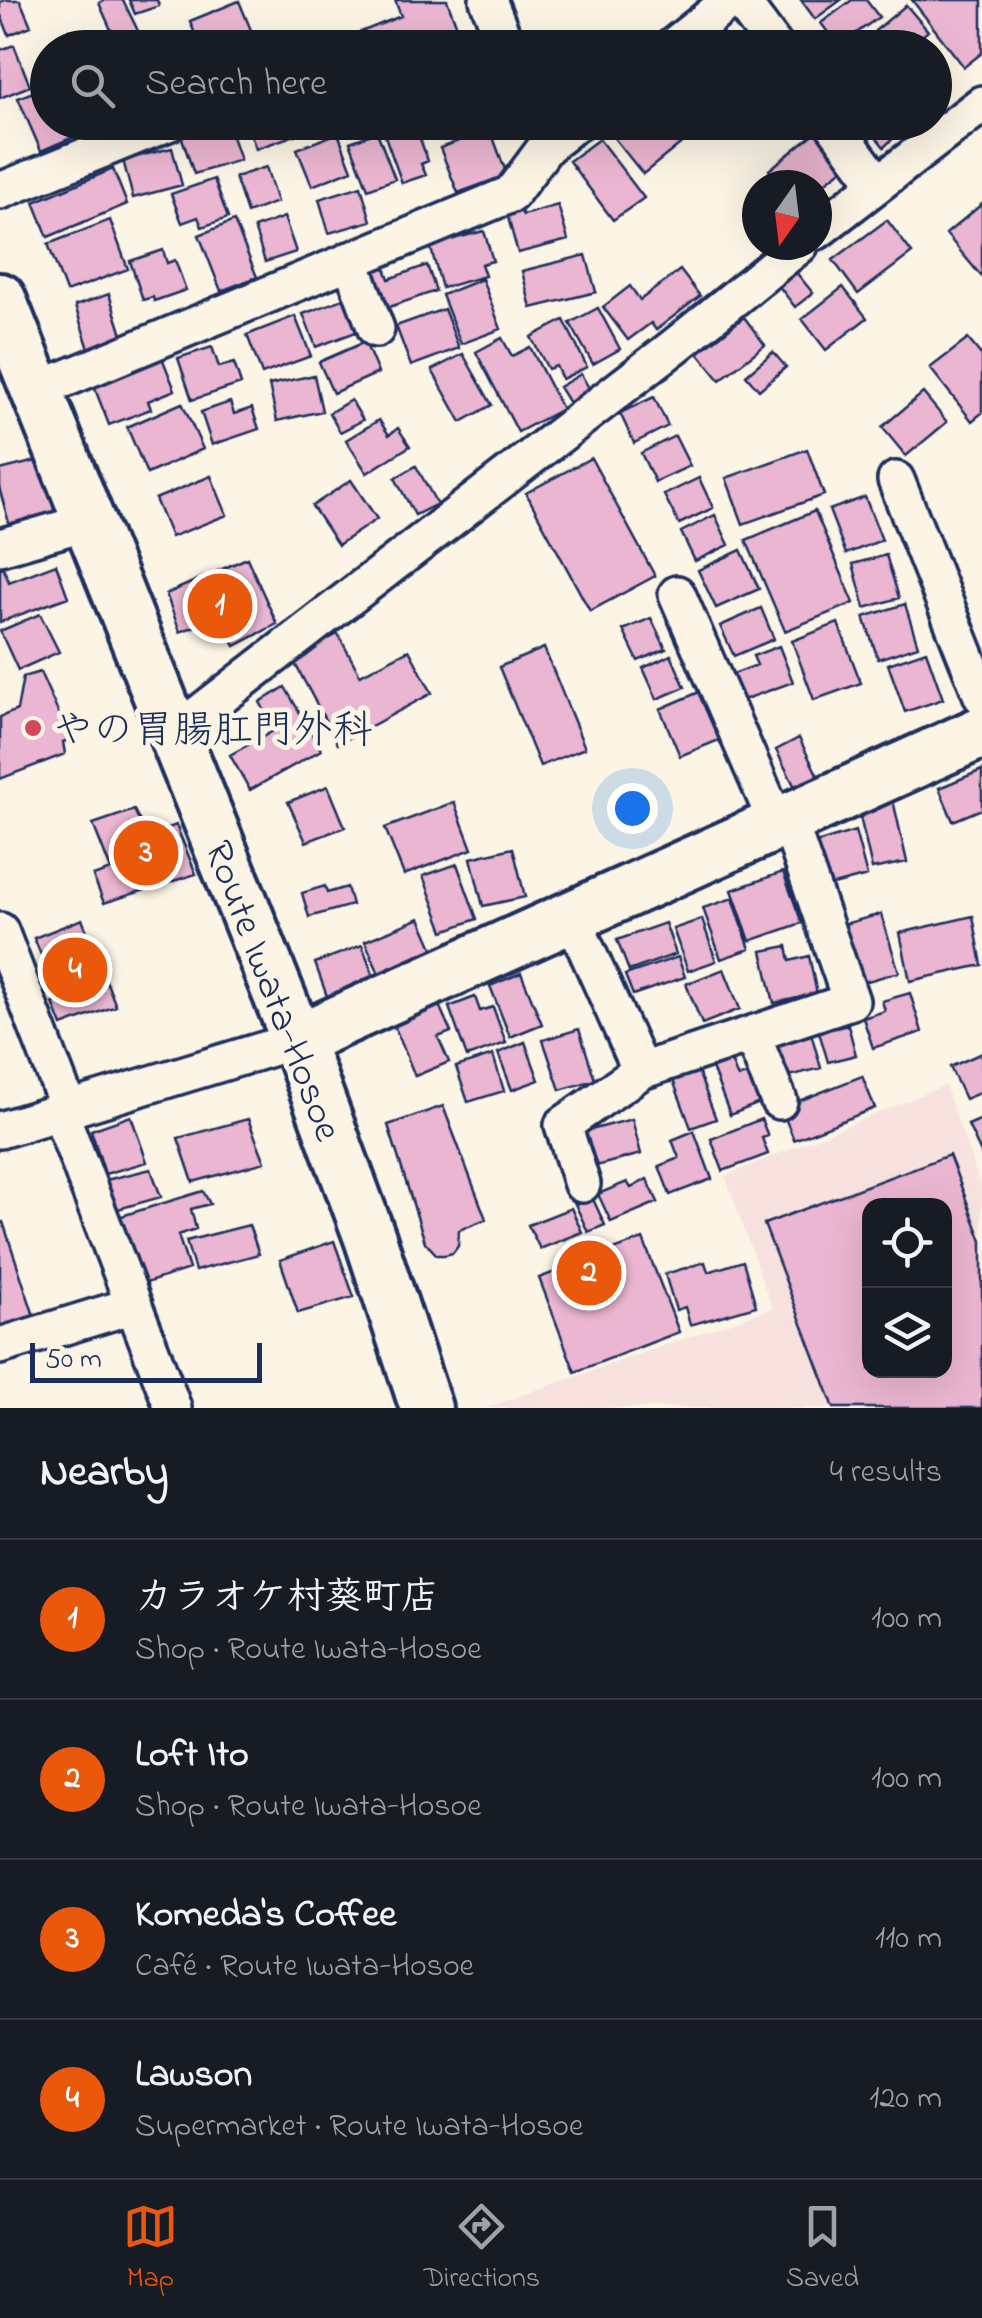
<!DOCTYPE html>
<html lang="en">
<head>
<meta charset="utf-8">
<style>
  body { margin:0; font-family:"Indie Flower","Klee One",sans-serif; background:#242831; color:#f1f3f6 }
  .controls { position:absolute; right:30px; bottom:30px; display:grid; overflow:hidden; border-radius:20px; box-shadow:0 10px 40px #0002 }
  .controls button { width:90px; height:90px; display:grid; place-items:center; padding:0; border:0; border-bottom:2px solid #363941; background:#171b24; color:#f1f3f6; font:50px sans-serif }
  .compass { position:absolute; left:742px; top:170px; width:90px; height:90px; border-radius:50%; background:#171b24; box-shadow:0 10px 40px #0002; rotate:194deg }
  .scale { position:absolute; left:30px; bottom:25px; width:232px; box-sizing:border-box; padding-left:10px; border:5px solid #1b2f5e; border-top:0; font-size:28px; line-height:35px; white-space:nowrap; color:#1b2f5e; -webkit-text-stroke:8px #fcf5e5; paint-order:stroke }
  .you { position:absolute; left:632px; top:808px; width:35px; height:35px; margin:-25px; border:8px solid #fff; border-radius:50%; background:#1a73e8; box-shadow:0 0 0 15px #1a73e833 }
  .badge { display:grid; place-items:center; width:65px; height:65px; border-radius:50%; background:#ea580c; color:#fff; font-size:32px; font-weight:700 }
  .pin { position:absolute; translate:-50% -50%; border:5px solid #fff; box-shadow:0 2px 10px #0006 }
  .list { margin:0; padding:0; list-style:none }
  h2 { display:flex; justify-content:space-between; align-items:center; height:130px; margin:0; padding:0 40px; font-size:42px }
  h2 small { font-size:32px; font-weight:400; color:#9ea1a6 }
  .list li { display:grid; grid-template-columns:65px 1fr auto; gap:30px; align-items:center; box-sizing:border-box; height:160px; padding:0 40px; border-top:2px solid #363941 }
  .list b { display:block; font-size:38px; white-space:nowrap }
  .list p { margin:0; font-size:32px; white-space:nowrap; color:#9ea1a6 }
  .list em { font-size:32px; font-style:normal; color:#9ea1a6 }
  .icon { flex:none; width:55px; height:55px; fill:none; stroke:currentColor; stroke-width:2; stroke-linecap:round; stroke-linejoin:round }
  .map { position:relative; flex:none; width:982px; height:1408px; overflow:hidden }
  .search { position:absolute; background:#171b24; box-shadow:0 10px 40px #0002; left:30px; right:30px; top:30px; height:110px; display:flex; align-items:center; gap:25px; box-sizing:border-box; padding:0 35px; border-radius:55px; color:#9ea1a6; font-size:38px }
  .sheet { height:770px; background:#171b24 }
  nav { display:flex; justify-content:space-around; align-items:center; box-sizing:border-box; height:140px; border-top:2px solid #363941; background:#171b24; font-size:28px; color:#9ea1a6 }
  nav a { display:grid; justify-items:center; gap:5px }
  nav .on { color:#ea580c }
  .map>svg:first-child { display:block }
</style>
</head>
<body>
<div class="map">
<svg width="982" height="1408" viewBox="0 0 982 1408">
  <rect width="100%" height="100%" fill="#fcf5e5"/>
  <filter id="ink" filterUnits="userSpaceOnUse"><feTurbulence type="fractalNoise" baseFrequency=".01" numOctaves="2"/><feDisplacementMap in="SourceGraphic" scale="20" xChannelSelector="R" yChannelSelector="G"/><feConvolveMatrix kernelMatrix="1 2 1 2 8 2 1 2 1" color-interpolation-filters="sRGB"/></filter>
  <g filter="url(#ink)">
    <!-- built -->
    <path fill="#f7e2df" fill-rule="evenodd" d="M945,1085L982,1189V1408H485L772,1308L725,1176ZM870,1206H944V1370H870Z"/>
    <!-- building -->
    <path fill="#ebb6d1" stroke="#1b2f5e" stroke-width="2.5" fill-rule="evenodd" d="M5,0H20L31,26L9,35L0,13V2Z
      M104,0H123L138,31L116,41L99,3Z
      M129,0H157L159,6L135,14Z
      M395,0H447L465,48H321L401,16Z
      M801,0H841L815,19Z
      M852,0H866L879,17L838,46L821,23Z
      M912,0H982V53L964,67Z
      M239,1L253,35L224,48H200L190,21Z
      M906,5L928,31L909,48H889L875,31Z
      M14,45L30,86L0,98V50Z
      M48,86V122H76L73,124L78,135L41,151L18,98Z
      M246,122H291L295,135L256,149Z
      M633,122H677L689,137L643,174L614,138Z
      M911,122L884,147L865,123L866,122Z
      M415,125L428,161L421,164L426,175L402,183L385,136Z
      M210,126L212,133L229,127L240,160L194,174L181,135Z
      M490,129L507,175L458,193L440,148Z
      M817,131L845,167L817,189V185H781L769,170Z
      M377,132L395,179L368,189L350,142Z
      M338,133L352,170L312,186L297,149Z
      M599,139L644,198L613,220L569,161Z
      M172,148L182,185L133,198L123,160Z
      M266,167L277,202L247,213L235,177Z
      M113,169L127,204L48,237L34,202Z
      M214,179L228,218L202,227L198,217L182,223L171,194Z
      M361,186L371,221L329,233L319,199Z
      M982,204V277L946,234Z
      M558,205L568,240L518,253L507,214L520,210L523,215Z
      M284,217L296,252L265,262L254,228Z
      M110,220L128,269L66,292L48,244Z
      M887,220L912,253L858,294L833,260Z
      M234,221L257,277L221,291L199,235Z
      M484,231L493,261L481,264L485,276L442,288L430,245Z
      M163,250L167,263L175,260L186,290L154,301L153,297L143,300L130,261Z
      M586,255L596,292L531,308L522,271Z
      M384,265L389,279L427,265L436,291L378,311L364,273Z
      M680,270L700,296L656,330L651,323L628,340L603,307L630,286L640,300Z
      M795,271L813,293L795,307L778,285Z
      M482,279L501,329L461,344L442,295Z
      M843,287L867,318L826,350L802,319Z
      M109,294L124,341L90,352L75,306Z
      M351,296L364,329L316,347L303,314Z
      M598,308L620,349L593,364L570,323Z
      M444,309L459,348L411,366L396,326Z
      M295,316L311,356L262,374L247,335Z
      M744,317L765,345L720,380L698,353Z
      M564,320L587,367L562,379L556,366L548,369L531,337Z
      M502,338L512,356L530,347L562,409L518,432L476,352Z
      M968,339L982,356V413L972,421L930,368Z
      M365,342L378,373L333,393L319,362Z
      M212,347L219,367L234,363L241,384L192,400L178,358Z
      M159,350L175,390L148,401L151,409L109,425L90,376Z
      M773,352L786,367L759,390L746,375Z
      M463,354L492,405L461,422L432,370Z
      M581,374L590,390L569,403L559,387Z
      M314,375L322,411L277,421L269,385Z
      M923,393L947,422L906,456L882,427Z
      M654,397L668,426L634,443L620,413Z
      M351,400L363,420L340,432L329,413Z
      M230,402L234,414L252,408L259,429L212,445L201,412Z
      M182,403L203,449L147,474L127,427Z
      M379,420L389,435L398,428L410,446L367,473L346,440Z
      M675,436L690,466L655,482L641,453Z
      M807,449L824,495L743,524L726,478Z
      M591,458L655,576L590,611L526,493Z
      M40,460L57,520L11,530L0,491V470Z
      M416,466L437,504L415,515L395,478Z
      M211,476L227,515L171,537L155,499Z
      M699,478L713,508L679,524L664,495Z
      M351,480L377,519L338,545L312,506Z
      M865,497L882,540L846,554L829,510Z
      M815,511L854,603L785,631L746,540Z
      M715,515L729,545L695,561L681,532Z
      M741,550L759,589L716,608L698,570Z
      M886,555L899,598L865,608L853,564Z
      M247,558L277,624L235,646L219,617L180,632L166,594Z
      M56,564L68,597L0,622V568L3,567L9,582Z
      M905,604L918,646L878,659L864,617Z
      M761,608L774,639L734,656L720,626Z
      M40,614L59,652L18,670L0,631Z
      M651,618L666,649L638,661L623,630Z
      M838,623L861,683L814,700L792,641Z
      M338,634L360,675L409,650L432,693L338,744L292,658Z
      M779,646L793,682L743,700L733,674L757,665L753,656Z
      M544,648L585,748L540,766L499,667Z
      M926,651L943,699L905,712L888,664Z
      M671,655L685,687L657,699L643,668Z
      M40,672L70,739L63,742L65,754L0,779V717L17,710L23,677Z
      M285,687L321,750L250,790L230,755L275,730L260,702Z
      M704,690L724,738L680,756L660,709Z
      M799,738L819,778L796,789L776,750Z
      M982,770V809L953,821L939,788Z
      M328,786L345,827L306,842L288,802Z
      M893,800L907,862L872,869L858,808Z
      M454,802L472,849L404,875L385,828Z
      M134,810L147,836L176,825L196,874L104,903L93,876L111,870L93,824Z
      M855,831L867,876L822,888L809,845Z
      M513,848L525,897L483,906L471,858Z
      M457,864L477,919L444,931L423,876Z
      M783,872L802,923L750,941L732,890Z
      M325,886L327,893L347,887L352,905L309,917L302,893Z
      M733,898L750,949L721,959L703,908Z
      M881,914L899,972L854,985L840,934L847,932L844,924Z
      M973,916L982,965L910,981L900,933Z
      M420,918L437,957L382,981L365,941Z
      M82,919L116,1006L62,1026L53,1003L60,1001L34,938Z
      M702,919L716,961L688,971L673,929Z
      M665,923L676,954L629,971L617,940Z
      M362,945L377,985L329,1002L315,963Z
      M787,946L790,961L809,956L817,994L774,1003L762,951Z
      M678,957L685,977L633,995L625,975Z
      M724,969L740,1009L702,1024L686,984Z
      M521,973L542,1024L510,1037L490,986Z
      M910,993L922,1032L873,1048L863,1018L885,1011L882,1001Z
      M434,994L451,1032L438,1037L449,1062L415,1076L389,1013Z
      M475,997L480,1011L493,1007L506,1043L467,1057L449,1007Z
      M848,1025L856,1055L828,1062L819,1032Z
      M579,1029L595,1080L560,1090L543,1040Z
      M811,1033L821,1068L781,1078L772,1044Z
      M525,1042L539,1080L512,1090L498,1053Z
      M982,1053V1092L965,1099L950,1067Z
      M493,1055L504,1091L468,1102L456,1067Z
      M731,1061L738,1078L751,1073L762,1102L730,1115L712,1068Z
      M696,1066L716,1119L691,1128L671,1075Z
      M862,1076L875,1108L794,1140L781,1108Z
      M443,1106L486,1219L459,1230L458,1246L453,1253L445,1255H437L425,1242L388,1125Z
      M131,1116L147,1162L105,1174L91,1130Z
      M248,1119L265,1162L193,1182L178,1138Z
      M632,1119L641,1154L592,1167L583,1132Z
      M761,1119L768,1136L762,1138L768,1154L723,1171L711,1139Z
      M982,1119V1155L968,1125Z
      M694,1131L712,1179L670,1195L659,1166L679,1158L672,1140Z
      M949,1155L982,1241V1408H834L764,1224ZM870,1206H944V1370H870Z
      M151,1169L161,1197L111,1211L102,1181Z
      M647,1179L658,1202L611,1222L598,1194L627,1182L631,1188Z
      M203,1191L210,1204L191,1209L196,1229L178,1235L189,1269L143,1284L118,1217Z
      M592,1197L605,1225L588,1232L575,1204Z
      M571,1208L582,1232L540,1249L528,1225Z
      M3,1222L36,1322L0,1335V1223Z
      M249,1225L259,1254L195,1271L186,1241Z
      M643,1239L679,1332L575,1372L539,1278Z
      M334,1241L354,1297L298,1313L280,1260Z
      M743,1261L756,1306L690,1325L685,1307L676,1310L665,1274L705,1262L708,1272Z"/>
    <g fill="none" stroke-linecap="round" stroke-linejoin="round">
      <!-- street casing -->
      <g stroke="#1b2f5e" stroke-width="42">
        <path id="street" d="M488,0L507,48
          M740,0L776,48
          M671,48L731,0
          M832,122L877,183
          M0,191L170,122
          M817,231L982,104
          M350,260L376,329
          M38,390L511,194L546,147L577,122
          M896,480L982,696
          M0,547L90,521
          M677,594L777,824
          M173,734L675,346L800,245
          M572,917L641,1071L851,1001L788,819
          M0,931L69,1110
          M752,1035L779,1101
          M60,1112L173,1408
          M0,1130L297,1040
          M582,1184L563,1125L641,1071
          M0,1346L134,1305"/>
      </g>
      <!-- secondary casing -->
      <g stroke="#1b2f5e" stroke-width="58">
        <path id="secondary" d="M0,299L297,1040L370,1238L426,1408
          M297,1040L982,732"/>
      </g>
      <!-- street -->
      <use href="#street" stroke="#fcf5e5" stroke-width="35"/>
      <!-- secondary -->
      <use href="#secondary" stroke="#fcf5e5" stroke-width="50"/>
    </g>
  </g>
  <!-- markers -->
  <circle fill="#d1495b" stroke="#fcf5e5" stroke-width="4" cx="33" cy="728" r="10"/>
  <g text-anchor="middle" stroke-width="10" stroke-linejoin="round" paint-order="stroke">
    <!-- poi labels -->
    <g font-size="40" fill="#1b2f5e" stroke="#fcf5e5" text-anchor="start">
      <text x="53" y="742">やの胃腸肛門外科</text>
    </g>
    <!-- street labels -->
    <g font-size="40" fill="#1b2f5e" stroke="#fcf5e5">
      <text transform="translate(275 990) rotate(69)" y="14">Route Iwata-Hosoe</text>
    </g>
  </g>
</svg>
<div class="controls">
<button><svg class="icon" aria-label="locate" viewBox="0 0 24 24"><circle cx="12" cy="12" r="6"/><path d="M12 2v4M12 18v4M2 12h4M18 12h4"/></svg></button>
<button><svg class="icon" aria-label="layers" viewBox="0 0 24 24"><path d="M12 4l9 5-9 5-9-5zM3 14l9 5 9-5"/></svg></button>
</div>
<svg class="compass" viewBox="-18 -18 36 36"><path d="M0-13l5 13h-10z" fill="#e53935"/><path d="M0 13l5-13h-10z" fill="#9ea1a6"/></svg>
<div class="scale">50 m</div>
<div class="you"></div>
<div class="pin badge" style="left:220px;top:606px">1</div>
<div class="pin badge" style="left:589px;top:1273px">2</div>
<div class="pin badge" style="left:146px;top:853px">3</div>
<div class="pin badge" style="left:75px;top:970px">4</div>
<div class="search"><svg class="icon" aria-label="search" viewBox="0 0 24 24"><circle cx="10" cy="10" r="6"/><path d="M15 15l6 6"/></svg>Search here</div>
</div>
<section class="sheet">
<h2>Nearby<small>4 results</small></h2>
<ul class="list">
<li><span class="badge">1</span><div><b>カラオケ村葵町店</b><p>Shop · Route Iwata-Hosoe</p></div><em>100 m</em></li>
<li><span class="badge">2</span><div><b>Loft Ito</b><p>Shop · Route Iwata-Hosoe</p></div><em>100 m</em></li>
<li><span class="badge">3</span><div><b>Komeda's Coffee</b><p>Café · Route Iwata-Hosoe</p></div><em>110 m</em></li>
<li><span class="badge">4</span><div><b>Lawson</b><p>Supermarket · Route Iwata-Hosoe</p></div><em>120 m</em></li>
</ul>
</section>
<nav>
<a class="on"><svg class="icon" aria-label="map" viewBox="0 0 24 24"><path d="M3 6l6-2 6 2 6-2v14l-6 2-6-2-6 2zM9 4v14M15 6v14"/></svg>Map</a>
<a><svg class="icon" aria-label="directions" viewBox="0 0 24 24"><path d="M12 3l9 9-9 9-9-9zM9 14v-3h6M13 9l2 2-2 2"/></svg>Directions</a>
<a><svg class="icon" aria-label="saved" viewBox="0 0 24 24"><path d="M7 4h10v16l-5-4-5 4z"/></svg>Saved</a>
</nav>
</body>
</html>
